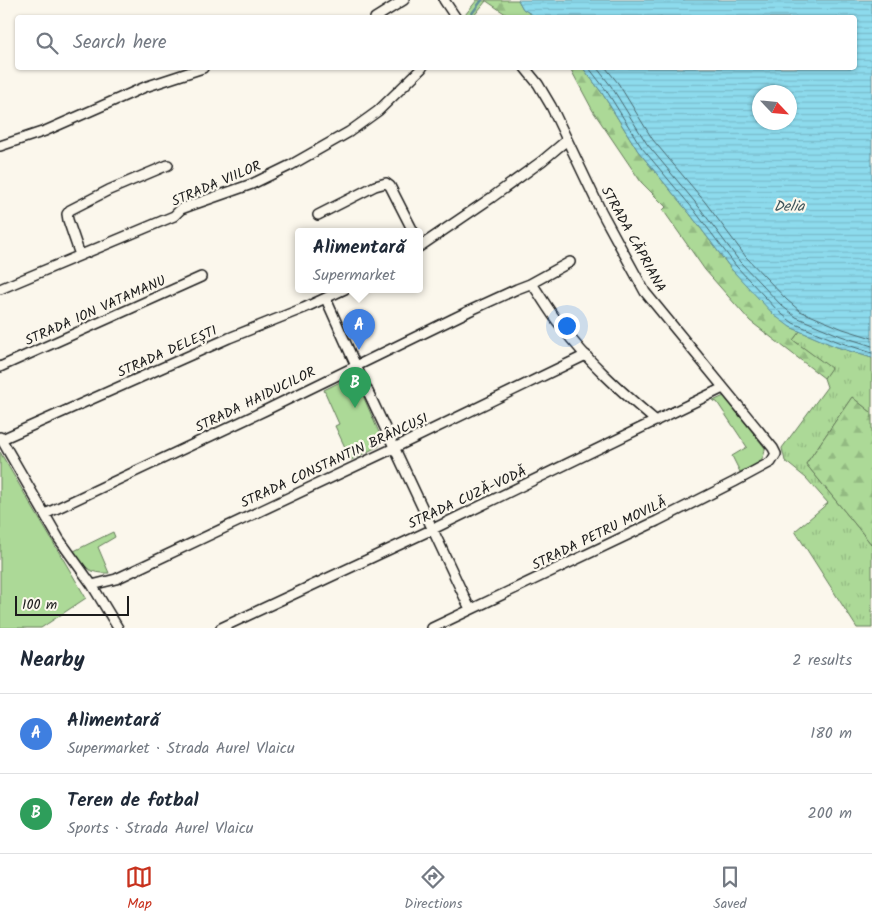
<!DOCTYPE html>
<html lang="en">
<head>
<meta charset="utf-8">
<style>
  body { margin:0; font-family:Kalam,sans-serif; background:#f6f6f7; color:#1f2937 }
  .compass { position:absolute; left:752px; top:85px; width:45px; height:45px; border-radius:50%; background:#fff; box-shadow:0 1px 4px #0004; rotate:116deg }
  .scale { position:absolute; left:15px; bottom:12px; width:114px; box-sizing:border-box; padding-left:5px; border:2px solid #1c1c1c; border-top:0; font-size:14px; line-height:18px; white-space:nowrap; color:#1c1c1c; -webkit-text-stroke:4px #fbf7ec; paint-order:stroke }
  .you { position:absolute; left:566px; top:325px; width:18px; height:18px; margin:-12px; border:4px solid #fff; border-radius:50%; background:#1a73e8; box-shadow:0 0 0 8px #1a73e833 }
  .badge { display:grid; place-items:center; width:32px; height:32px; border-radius:50%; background:#c8321e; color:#fff; font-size:16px; font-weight:700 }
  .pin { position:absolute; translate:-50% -41px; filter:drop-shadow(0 1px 2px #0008) }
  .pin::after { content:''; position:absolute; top:26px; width:18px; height:15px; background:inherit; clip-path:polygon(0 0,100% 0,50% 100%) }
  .popup { position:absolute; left:295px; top:228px; width:128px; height:65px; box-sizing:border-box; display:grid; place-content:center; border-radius:5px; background:#fff; filter:drop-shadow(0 1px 4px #0005); font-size:16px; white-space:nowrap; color:#747a83 }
  .popup b { font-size:19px; color:#1f2937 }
  .popup::after { content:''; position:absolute; left:50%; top:100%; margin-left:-10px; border:10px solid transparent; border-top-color:#fff }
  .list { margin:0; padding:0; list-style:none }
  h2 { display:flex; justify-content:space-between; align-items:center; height:65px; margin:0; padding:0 20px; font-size:21px }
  h2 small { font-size:16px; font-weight:400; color:#747a83 }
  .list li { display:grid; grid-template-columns:32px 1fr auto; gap:15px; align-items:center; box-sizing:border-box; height:80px; padding:0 20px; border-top:1px solid #e0e1e3 }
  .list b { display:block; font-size:19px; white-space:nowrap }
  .list p { margin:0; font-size:16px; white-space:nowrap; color:#747a83 }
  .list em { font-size:16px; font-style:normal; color:#747a83 }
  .icon { flex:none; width:28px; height:28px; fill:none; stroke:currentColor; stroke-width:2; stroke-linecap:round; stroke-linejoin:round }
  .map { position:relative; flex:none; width:872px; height:628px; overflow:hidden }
  .search { position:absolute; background:#fff; box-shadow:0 1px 4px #0004; left:15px; right:15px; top:15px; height:55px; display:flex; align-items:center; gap:12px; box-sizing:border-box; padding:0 18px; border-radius:5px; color:#747a83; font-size:19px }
  .sheet { height:225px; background:#fff }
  nav { display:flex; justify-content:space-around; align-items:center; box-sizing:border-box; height:70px; border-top:1px solid #e0e1e3; background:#fff; font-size:14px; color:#747a83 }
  nav a { display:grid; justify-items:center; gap:2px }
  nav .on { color:#c8321e }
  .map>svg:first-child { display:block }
</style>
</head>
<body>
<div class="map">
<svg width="872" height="628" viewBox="0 0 872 628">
  <defs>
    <pattern id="grass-tufts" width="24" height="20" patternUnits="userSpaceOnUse" patternTransform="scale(1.25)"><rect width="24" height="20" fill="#acd997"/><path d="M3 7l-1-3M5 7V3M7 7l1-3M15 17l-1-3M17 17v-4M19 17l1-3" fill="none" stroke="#93ba82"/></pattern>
    <pattern id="forest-firs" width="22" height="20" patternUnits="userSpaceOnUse" patternTransform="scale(1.25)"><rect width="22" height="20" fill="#acd997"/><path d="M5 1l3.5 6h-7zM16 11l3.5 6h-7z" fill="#93ba82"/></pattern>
    <pattern id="water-rules" width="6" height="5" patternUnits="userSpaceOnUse" patternTransform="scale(1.25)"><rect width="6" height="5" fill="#8ddbed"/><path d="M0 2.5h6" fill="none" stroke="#79bbcb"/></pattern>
  </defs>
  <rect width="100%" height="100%" fill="#fbf7ec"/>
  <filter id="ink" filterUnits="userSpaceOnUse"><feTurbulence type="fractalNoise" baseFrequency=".02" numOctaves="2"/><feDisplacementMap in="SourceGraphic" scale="10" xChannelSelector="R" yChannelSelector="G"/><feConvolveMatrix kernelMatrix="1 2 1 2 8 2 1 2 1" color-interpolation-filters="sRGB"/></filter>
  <g filter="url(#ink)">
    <!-- grass -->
    <path fill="url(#grass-tufts)" stroke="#647a5a" d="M800,331L837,347L872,358V413L852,397L806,464L872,545V628H857L795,531L828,503L806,478L785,461L782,448L827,387L824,378L830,368L793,340Z"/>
    <!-- forest -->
    <path fill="url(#forest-firs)" stroke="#647a5a" d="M485,0H518L523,9L536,17H510Z
      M570,68H583L602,93L638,151L690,214L732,270L790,327L800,331L793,340L831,368L824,378L750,321L705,270L663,210L666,207L641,182L593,111Z
      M852,397L872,413V545L806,464Z"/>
    <!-- green -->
    <path fill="#acd997" stroke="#647a5a" d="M477,0L486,1L473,17H468L465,15Z
      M354,375L381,437L379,446L351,460L335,426L339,424L324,390Z
      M724,396L765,448C765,463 752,466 740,472L732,456L747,447L717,402L713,401Z
      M0,452L86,598L41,628H0Z
      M113,532L115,537L98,547L109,573C88,574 85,567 74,551Z"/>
    <!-- water -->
    <path fill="url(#water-rules)" stroke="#608f99" fill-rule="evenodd" d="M518,0H872V358L837,347L790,327L774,315L732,270L690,214L638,151L602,93L583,68H854V18L536,17L523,9ZM760,92H790V122H760Z"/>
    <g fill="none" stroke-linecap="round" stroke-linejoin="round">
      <!-- shore -->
      <path stroke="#496870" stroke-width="1" d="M589,68L606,90L642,148L694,210L736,266L778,311L793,323L839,342L872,353
        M597,68L611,86L647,144L699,207L740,262L782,306L796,317L841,336L872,346
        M606,68L618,83L653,140L705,202L746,257L787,300L800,311L843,329L872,338"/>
      <!-- stream -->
      <path stroke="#608f99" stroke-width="2.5" d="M470,16L482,0"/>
      <!-- minor casing -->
      <g stroke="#1c1c1c" stroke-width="12">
        <path id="minor" d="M444,0L456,18
          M375,18L404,0
          M0,146L45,131L145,87L203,68
          M318,215L375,186L386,183L390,186L413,231
          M419,247L491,198L542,161L567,140
          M80,255L68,220L67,214L70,210L109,190L168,165
          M530,284L535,288C543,300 551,314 561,326C588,362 622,392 656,421
          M0,289L174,216L181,209L192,205L252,184L291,165L349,132L378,111L422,68
          M326,299L356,366L470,609
          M0,367L201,277
          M0,437L59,539L92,585L118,628
          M2,439L229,338L304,308L345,289
          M45,514L266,410L469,311L517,289L530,284L570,262
          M92,585L116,579L394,448L586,355
          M221,628L433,529L723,388
          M432,628L657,521L734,482L771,462L776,454L773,448L645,292L601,211L551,106L538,84L525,68"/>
      </g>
      <!-- minor -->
      <use href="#minor" stroke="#fbf7ec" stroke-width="9"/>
    </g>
  </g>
  <g text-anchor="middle" stroke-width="4.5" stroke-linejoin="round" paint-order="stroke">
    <!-- street labels -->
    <g font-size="14" fill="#1c1c1c" stroke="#fbf7ec">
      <text transform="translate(216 183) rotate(-23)" y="5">STRADA VIILOR</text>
      <text transform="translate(634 239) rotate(61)" y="5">STRADA CĂPRIANA</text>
      <text transform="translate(95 310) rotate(-24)" y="5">STRADA ION VATAMANU</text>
      <text transform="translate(167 351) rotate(-24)" y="5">STRADA DELEȘTI</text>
      <text transform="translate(255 399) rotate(-26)" y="5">STRADA HAIDUCILOR</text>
      <text transform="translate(334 460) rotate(-25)" y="5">STRADA CONSTANTIN BRÂNCUŞI</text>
      <text transform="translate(467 497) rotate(-25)" y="5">STRADA CUZĂ-VODĂ</text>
      <text transform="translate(599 533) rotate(-26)" y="5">STRADA PETRU MOVILĂ</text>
    </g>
    <!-- water labels -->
    <g font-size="15" font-style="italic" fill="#3e555b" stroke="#fbf7ec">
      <text x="789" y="211">Delia</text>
    </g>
  </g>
</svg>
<svg class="compass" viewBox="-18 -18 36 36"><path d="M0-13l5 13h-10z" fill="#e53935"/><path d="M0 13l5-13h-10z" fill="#747a83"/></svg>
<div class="scale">100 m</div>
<div class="you"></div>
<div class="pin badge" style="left:359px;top:350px;background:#3f7fe0">A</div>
<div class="popup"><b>Alimentară</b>Supermarket</div>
<div class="pin badge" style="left:355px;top:408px;background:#2e9e5b">B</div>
<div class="search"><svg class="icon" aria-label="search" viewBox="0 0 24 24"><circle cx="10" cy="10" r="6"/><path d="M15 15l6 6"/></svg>Search here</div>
</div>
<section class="sheet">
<h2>Nearby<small>2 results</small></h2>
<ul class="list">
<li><span class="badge" style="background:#3f7fe0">A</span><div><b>Alimentară</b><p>Supermarket · Strada Aurel Vlaicu</p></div><em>180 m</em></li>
<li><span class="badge" style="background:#2e9e5b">B</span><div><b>Teren de fotbal</b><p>Sports · Strada Aurel Vlaicu</p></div><em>200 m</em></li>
</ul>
</section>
<nav>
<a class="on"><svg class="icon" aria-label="map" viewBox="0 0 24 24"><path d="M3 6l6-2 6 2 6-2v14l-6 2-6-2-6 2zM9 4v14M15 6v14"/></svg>Map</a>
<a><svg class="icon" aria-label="directions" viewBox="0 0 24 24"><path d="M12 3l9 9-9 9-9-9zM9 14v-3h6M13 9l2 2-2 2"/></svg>Directions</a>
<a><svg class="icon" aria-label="saved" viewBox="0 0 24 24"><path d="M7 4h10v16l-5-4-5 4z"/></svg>Saved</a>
</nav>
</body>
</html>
